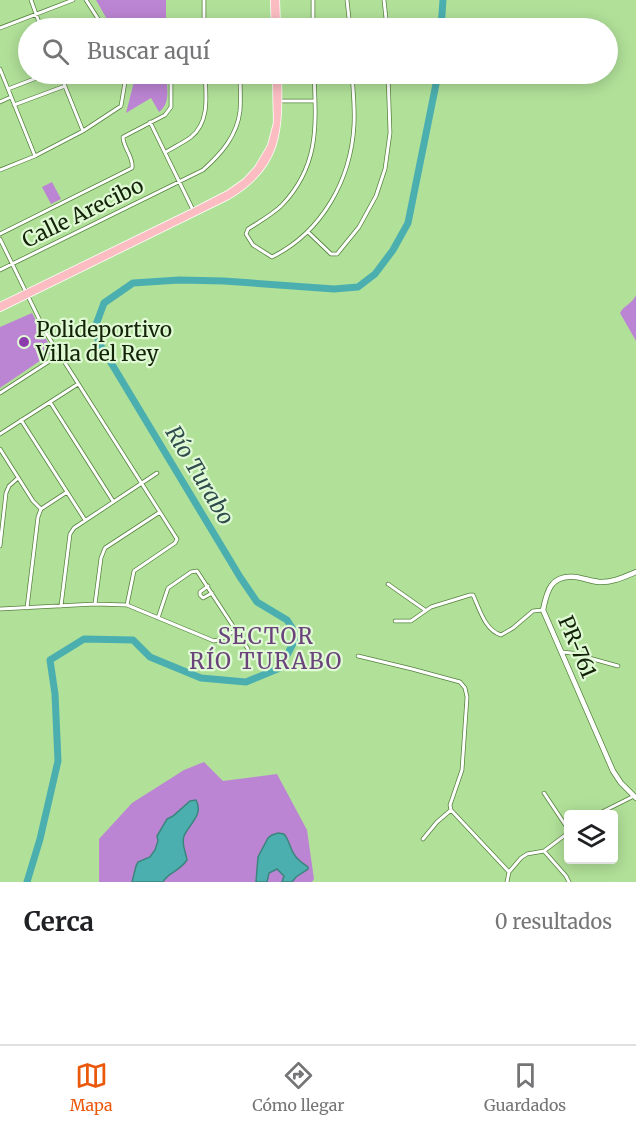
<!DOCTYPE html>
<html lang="es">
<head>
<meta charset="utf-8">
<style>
  body { margin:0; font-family:Merriweather,serif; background:#f2f2f2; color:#202124 }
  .controls { position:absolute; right:18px; bottom:18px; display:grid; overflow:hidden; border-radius:6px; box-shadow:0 3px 15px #0003 }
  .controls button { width:54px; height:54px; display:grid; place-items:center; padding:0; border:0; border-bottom:2px solid #e0e0e0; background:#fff; color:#202124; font:30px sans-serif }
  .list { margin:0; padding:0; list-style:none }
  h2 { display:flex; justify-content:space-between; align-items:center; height:78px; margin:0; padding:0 24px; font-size:26px }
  h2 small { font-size:20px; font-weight:400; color:#757577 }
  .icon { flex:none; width:33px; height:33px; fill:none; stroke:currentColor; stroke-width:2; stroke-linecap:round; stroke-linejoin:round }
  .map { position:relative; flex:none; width:636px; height:882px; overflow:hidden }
  .search { position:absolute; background:#fff; box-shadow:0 3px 15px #0003; left:18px; right:18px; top:18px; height:66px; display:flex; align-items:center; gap:15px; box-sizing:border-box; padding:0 21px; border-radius:33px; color:#757577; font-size:22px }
  .sheet { height:162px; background:#fff }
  nav { display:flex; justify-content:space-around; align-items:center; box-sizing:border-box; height:84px; border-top:2px solid #e0e0e0; background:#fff; font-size:16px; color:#757577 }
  nav a { display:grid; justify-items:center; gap:3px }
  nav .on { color:#ea580c }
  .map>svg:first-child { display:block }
</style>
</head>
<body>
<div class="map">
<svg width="636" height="882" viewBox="0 0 636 882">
  <rect width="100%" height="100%" fill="#b1e199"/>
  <!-- green -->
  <path fill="#bc85d3" d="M96,0H166V28H112Z
    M136,74H166C167,87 171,103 159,112L151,98L126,113Z
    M52,182L61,199L51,204L42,187Z
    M636,295V341L620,313C624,305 632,304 636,295Z
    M32,313L53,352L0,388V327Z
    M204,762L223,781L277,774L307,830L314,879L312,882H99V839L132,803L184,770Z"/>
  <!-- water -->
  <path fill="#4cafaf" stroke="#3b857d" stroke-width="1.5" d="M196,800C204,815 189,824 184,836C181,845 186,852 187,860C179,872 168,872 163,882H132L136,866L138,862L150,857L155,850L158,841L157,836L167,819L173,816L190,801Z
    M278,833L284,834C290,841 290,850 296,857C299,861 304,864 308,867V869L296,877L292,882H282L284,876L277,869L269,873L267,882H256L258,857L268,838L272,835Z"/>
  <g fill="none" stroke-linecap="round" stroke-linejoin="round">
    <!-- river -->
    <path stroke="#4cafaf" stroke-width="7" d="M441,28L443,0
      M27,882L40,839L58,761L55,694L50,660L84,639L133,640L150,657L201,678L246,682L280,668L295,640L294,631L287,620L257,602L240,577L101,346L94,330L104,303L133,283L179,280L224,281L334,289L358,287L375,274L393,250L408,223L438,74"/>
    <!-- street casing -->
    <g stroke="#56813e" stroke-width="4.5">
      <path id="street" d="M31,0L41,28
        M86,0L104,28
        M204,0V28
        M313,0V28
        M347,0L350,28
        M384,0L387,28
        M0,28L73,0
        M171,28L175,25L235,24L239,28
        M0,69L35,156
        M60,74L83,131
        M314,74C316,124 320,165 282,205C273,214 259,222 248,229L246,234L253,245L272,257C322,232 351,180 354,125C355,108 353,90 352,74
        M62,78L73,74
        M8,89L47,74
        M278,101H315
        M0,102L11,97
        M14,105L65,86
        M150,122L194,212
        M166,152C174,147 183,143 191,137C210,122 206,95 205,74
        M0,170L35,156L83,131L121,106L125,82L123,74
        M308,232L331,254H337L359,227L376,196L385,169L390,133L388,74
        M0,234L132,168C134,157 123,148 123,137L165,115L171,107V74
        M0,239L46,333L177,539L175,543L134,571L127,605
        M0,270L203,170C221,154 237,136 240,111C241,99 240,86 240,74
        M0,393L59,355
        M50,402L113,501
        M21,420L85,520
        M0,434L78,384
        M0,449L33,501L41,509
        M0,546L6,493L9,486L18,478
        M388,584L425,610
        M208,586L200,592V595L203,598L212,593
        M95,604L101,558L105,548L160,512
        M61,606L70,534L74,528L157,473
        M27,608L38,517L41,509L67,492
        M0,609L95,604L127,605L214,641L221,639L236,630
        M158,618L168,588L191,572L197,571L248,649
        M395,621H411L431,607L470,595H473C480,610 485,630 501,635L513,628L533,611L543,610
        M562,652L571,653L618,666
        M358,656L412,669L460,682L465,688L467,697L462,770L450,805L451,810L509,872
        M544,793L568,829
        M598,814L634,796
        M423,839L437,822L451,810
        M544,851L566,876L569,882
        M507,882L509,872L521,858L527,854L544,851L568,833"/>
    </g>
    <!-- secondary casing -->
    <g stroke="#56813e" stroke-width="6">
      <path id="secondary" d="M636,572C624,577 612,583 599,582C591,581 583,578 575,577C551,575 547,590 543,610L613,771L621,783L636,798"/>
    </g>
    <!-- primary casing -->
    <g stroke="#fff" stroke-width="6">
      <path id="primary" d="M273,0L274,28
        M277,0L278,28
        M0,305L193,211L228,193L245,181L257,168L270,146L276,123L275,74
        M0,309L228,197C281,166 280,129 279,74"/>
    </g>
    <!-- street -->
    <use href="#street" stroke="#fff" stroke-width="3"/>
    <!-- secondary -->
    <use href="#secondary" stroke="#fff" stroke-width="4.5"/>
    <!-- primary -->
    <use href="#primary" stroke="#fbbdc2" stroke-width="4.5"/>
  </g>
  <!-- markers -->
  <circle fill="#8c3baa" stroke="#e1fad6" stroke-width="2" cx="24" cy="342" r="6"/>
  <g text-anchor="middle" stroke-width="4.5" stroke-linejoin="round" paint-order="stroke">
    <!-- street labels -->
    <g font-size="21" fill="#122307" stroke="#e1fad6">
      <text transform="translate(83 213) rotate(-26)" y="7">Calle Arecibo</text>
      <text transform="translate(577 647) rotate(67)" y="7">PR-761</text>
    </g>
    <!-- poi labels -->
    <g font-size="21" fill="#122307" stroke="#e1fad6" text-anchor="start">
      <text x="36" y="337">Polideportivo<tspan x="36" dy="24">Villa del Rey</tspan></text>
    </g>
    <!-- water labels -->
    <g font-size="22" font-style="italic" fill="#2e4c4c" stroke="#e1fad6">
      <text transform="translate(200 475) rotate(59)" y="8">Río Turabo</text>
    </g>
    <!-- neighbourhood labels -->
    <g font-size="22" letter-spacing="1.5" fill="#6a437b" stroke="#e1fad6">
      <text x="266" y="644">SECTOR<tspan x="266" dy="25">RÍO TURABO</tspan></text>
    </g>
  </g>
</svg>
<div class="controls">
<button><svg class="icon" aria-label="layers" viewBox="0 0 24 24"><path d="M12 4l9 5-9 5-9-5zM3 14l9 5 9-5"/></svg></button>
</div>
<div class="search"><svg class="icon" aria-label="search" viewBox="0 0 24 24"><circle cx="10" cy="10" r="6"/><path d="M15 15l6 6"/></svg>Buscar aquí</div>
</div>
<section class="sheet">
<h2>Cerca<small>0 resultados</small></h2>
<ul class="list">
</ul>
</section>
<nav>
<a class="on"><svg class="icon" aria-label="map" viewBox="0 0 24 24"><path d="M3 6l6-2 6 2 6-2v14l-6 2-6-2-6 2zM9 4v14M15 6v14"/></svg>Mapa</a>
<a><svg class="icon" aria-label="directions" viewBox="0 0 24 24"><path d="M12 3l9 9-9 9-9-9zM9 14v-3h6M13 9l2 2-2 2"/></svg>Cómo llegar</a>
<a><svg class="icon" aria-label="saved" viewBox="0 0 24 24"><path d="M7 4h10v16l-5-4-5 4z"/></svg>Guardados</a>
</nav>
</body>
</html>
